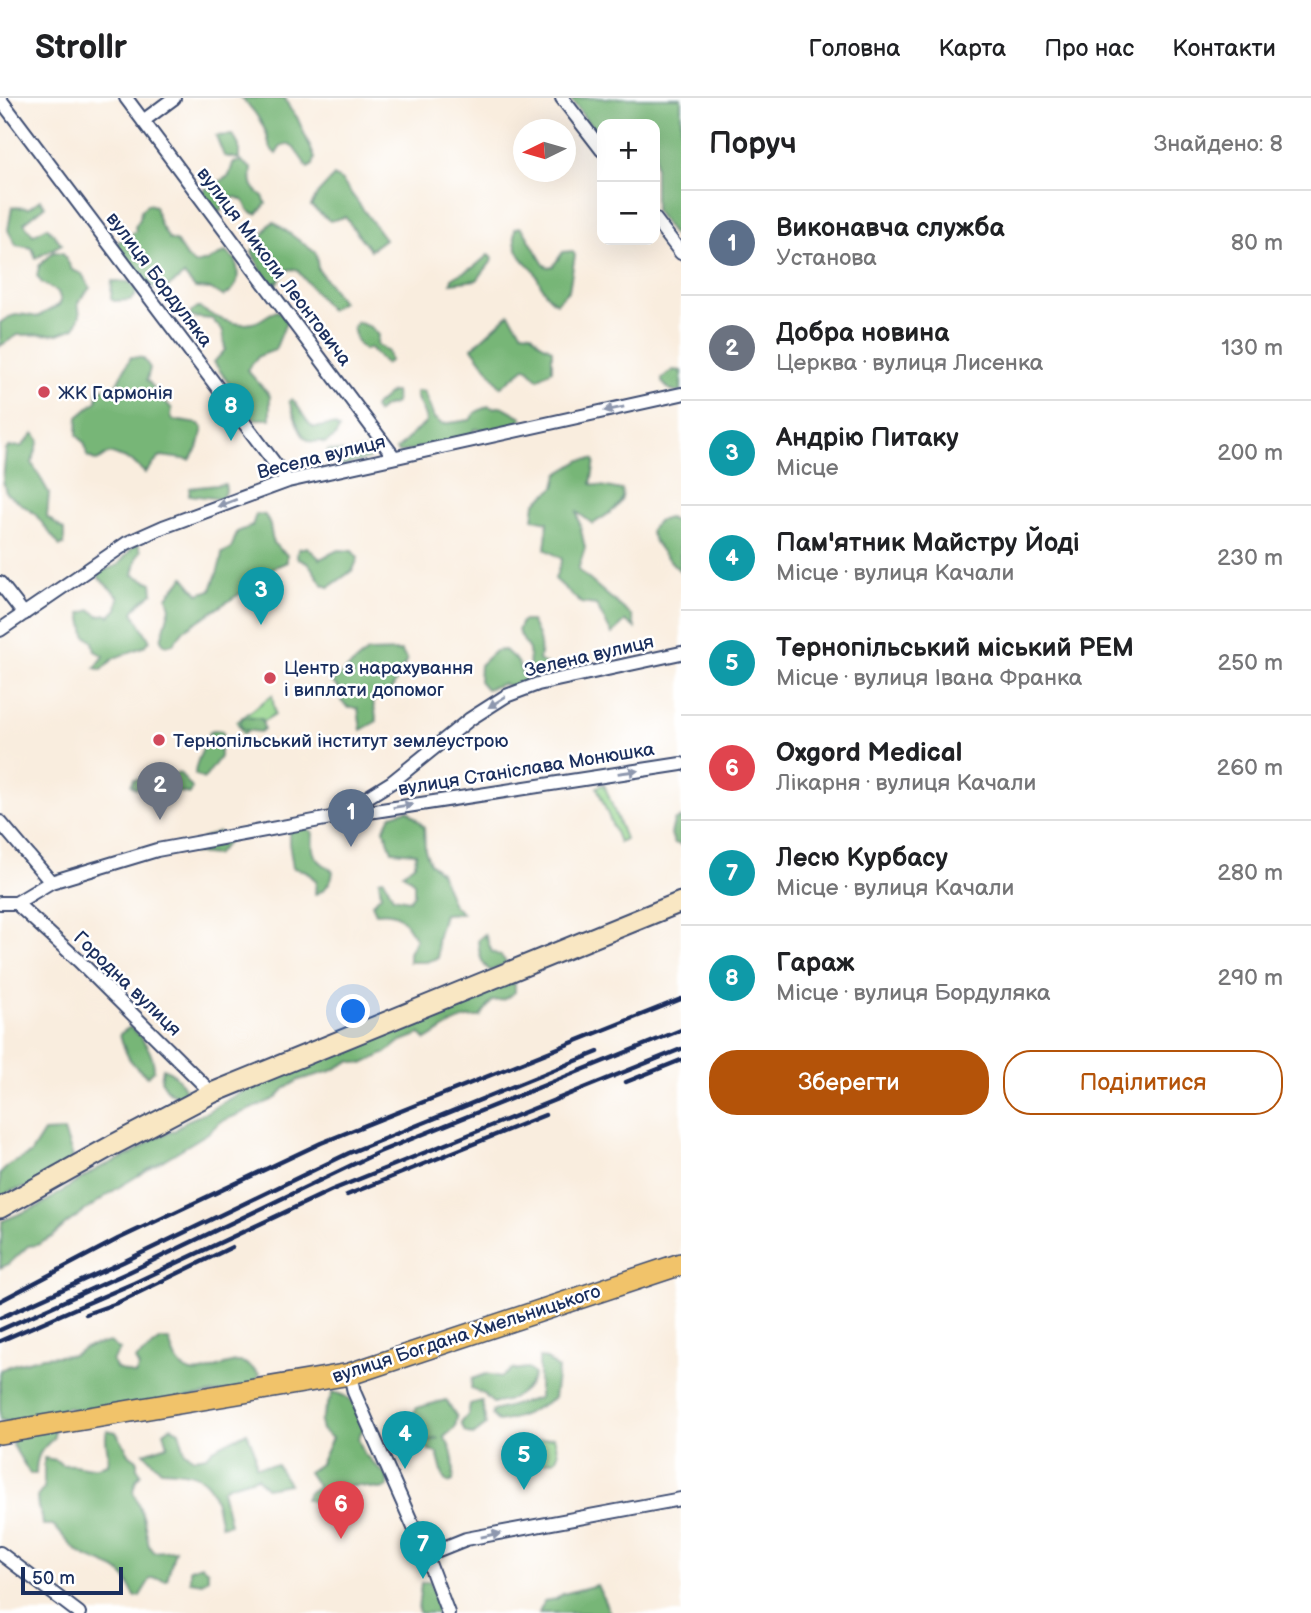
<!DOCTYPE html>
<html lang="uk">
<head>
<meta charset="utf-8">
<style>
  body { margin:0; font-family:"Balsamiq Sans",sans-serif; background:#f6f6f6; color:#202124 }
  .controls { position:absolute; right:21px; top:21px; display:grid; overflow:hidden; border-radius:14px; box-shadow:0 7px 28px #0002 }
  .controls button { width:63px; height:63px; display:grid; place-items:center; padding:0; border:0; border-bottom:2px solid #e0e0e0; background:#fff; color:#202124; font:35px sans-serif }
  .compass { position:absolute; left:513px; top:21px; width:63px; height:63px; border-radius:50%; background:#fff; box-shadow:0 7px 28px #0002; rotate:265deg }
  .scale { position:absolute; left:21px; bottom:18px; width:102px; box-sizing:border-box; padding-left:7px; border:4px solid #1b2f5e; border-top:0; font-size:19px; line-height:24px; white-space:nowrap; color:#1b2f5e; -webkit-text-stroke:5px #fff; paint-order:stroke }
  .you { position:absolute; left:354px; top:914px; width:24px; height:24px; margin:-18px; border:5px solid #fff; border-radius:50%; background:#1a73e8; box-shadow:0 0 0 10px #1a73e833 }
  .badge { display:grid; place-items:center; width:46px; height:46px; border-radius:50%; background:#b45309; color:#fff; font-size:23px; font-weight:700 }
  .pin { position:absolute; translate:-50% -58px; filter:drop-shadow(0 2px 4px #0008) }
  .pin::after { content:''; position:absolute; top:37px; width:24px; height:21px; background:inherit; clip-path:polygon(0 0,100% 0,50% 100%) }
  .list { margin:0; padding:0; list-style:none }
  h2 { display:flex; justify-content:space-between; align-items:center; height:91px; margin:0; padding:0 28px; font-size:30px }
  h2 small { font-size:23px; font-weight:400; color:#757577 }
  .list li { display:grid; grid-template-columns:46px 1fr auto; gap:21px; align-items:center; box-sizing:border-box; height:105px; padding:0 28px; border-top:2px solid #e0e0e0 }
  .list b { display:block; font-size:26px; white-space:nowrap }
  .list p { margin:0; font-size:23px; white-space:nowrap; color:#757577 }
  .list em { font-size:23px; font-style:normal; color:#757577 }
  .actions { display:flex; gap:14px; padding:21px 28px }
  .actions a { flex:1; padding:16px 0; border:2px solid #b45309; border-radius:28px; text-align:center; font-size:24px; color:#b45309 }
  .actions .main { background:#b45309; color:#fff }
  .map { position:relative; flex:none; width:681px; height:1515px; overflow:hidden }
  header { display:flex; align-items:center; gap:42px; box-sizing:border-box; height:98px; padding:0 35px; background:#fff; border-bottom:2px solid #e0e0e0 }
  header strong { font-size:33px }
  nav { display:flex; gap:38px; margin-inline-start:auto; font-size:24px }
  main { display:flex }
  aside { flex:1; background:#fff }
  .map>svg:first-child { display:block }
</style>
</head>
<body>
<header>
<strong>Strollr</strong>
<nav><a>Головна</a><a>Карта</a><a>Про нас</a><a>Контакти</a></nav>
</header>
<main>
<div class="map">
<svg width="681" height="1515" viewBox="0 0 681 1515">
  <rect width="100%" height="100%" fill="#fff"/>
  <filter id="ink" filterUnits="userSpaceOnUse"><feTurbulence type="fractalNoise" baseFrequency=".0143" numOctaves="2"/><feDisplacementMap in="SourceGraphic" scale="14" xChannelSelector="R" yChannelSelector="G"/><feConvolveMatrix kernelMatrix="1 2 1 2 8 2 1 2 1" color-interpolation-filters="sRGB"/></filter>
  <filter id="wash" filterUnits="userSpaceOnUse"><feTurbulence type="fractalNoise" baseFrequency=".00686" numOctaves="4" result="noise"/><feDisplacementMap in="SourceGraphic" scale="28" xChannelSelector="R" yChannelSelector="G"/><feGaussianBlur stdDeviation="1.57" result="paint"/><feColorMatrix in="noise" values="0 0 0 0 0 0 0 0 0 0 0 0 0 0 0 0 0 1.4 0 .05"/><feComposite in="paint" operator="in"/></filter>
  <g filter="url(#wash)">
    <rect width="100%" height="100%" fill="#f9edde"/>
    <!-- green -->
    <path fill="#94d48b" stroke="#588274" stroke-width="2" d="M272,597L275,616L243,636L237,624Z
      M604,686L625,741L619,744L597,689Z
      M554,1339L558,1356L555,1362L524,1368L519,1346Z"/>
    <!-- forest -->
    <path fill="#77b677" stroke="#49726a" stroke-width="2" d="M241,0H285L290,11L297,19L315,60L313,67L308,70L294,50L287,46L281,48L276,56C268,50 269,43 266,34C260,21 252,9 241,0Z
      M570,0H681V130L674,138L655,112V26H602V43Z
      M233,37L239,48V61L224,58L216,38Z
      M241,63L252,71C250,85 252,91 263,98L266,106L257,116C248,115 247,110 244,103L236,99L227,102L221,113L212,117L199,98L205,91L229,78L233,65Z
      M334,78L342,83L385,141L370,152L345,119L330,123L311,108L318,95Z
      M40,102L45,108L24,125L33,137L47,129L62,146L36,160L32,150L16,147L8,132L12,109L29,110Z
      M148,106L155,108L160,126L169,141L177,144L184,156L194,166L208,163L225,154L236,162C239,178 240,191 223,198L211,191L195,190L184,177L163,193H158C141,180 116,169 117,145L136,133L135,129L140,121L141,112Z
      M274,124L316,155L318,171L342,204L330,212L297,172L289,171L274,188L261,172L252,154L270,126Z
      M519,129L523,131L544,167L548,169L553,168L563,154L572,153L575,157L569,192L556,205C543,195 541,188 535,174C534,171 530,168 527,166C517,156 513,145 515,131Z
      M53,154L63,155L72,172L82,176L90,190L78,204L80,217L75,230L58,236L18,237L0,248V225C12,215 22,215 37,219L59,207L61,203L58,194L42,185L37,178L39,168Z
      M488,157L492,160L491,164L477,182L451,185L452,180L474,169Z
      M112,183L129,184L136,191L135,198L130,202L114,203L111,201Z
      M198,209C215,219 233,229 252,225C262,224 268,214 278,213L287,222L275,252L259,258L247,272L270,298V321H253L214,264L225,252L223,233L212,221L191,219V214Z
      M509,216L522,234L531,235L540,245L552,251V272L538,281L526,269L501,289L472,250Z
      M357,224L371,229L378,237L377,246L388,254L390,263L385,266L370,250L364,252L357,244L353,230Z
      M131,259L143,260L150,270L147,282L172,311L171,317L173,322L199,326L203,330L199,347L190,362L161,358L145,375L132,363L109,355L97,363L87,358L85,346L77,337L78,319L97,303L98,292L116,287Z
      M673,272L681,273V293C672,295 668,291 662,284V281Z
      M420,293L424,294L434,320L442,326L470,322L476,314L488,308L493,310L502,308L522,319L519,332L475,331L470,338L399,355L396,352C408,343 413,332 426,325C426,311 416,306 416,294Z
      M391,294H395L396,305L384,309L377,315L374,310L376,307Z
      M292,301C301,310 303,321 313,329C323,331 331,322 339,331L335,339L325,345L319,343C299,349 296,317 289,303Z
      M34,335L39,342L32,365L49,395L47,419L64,432V447L60,448L35,416L6,395L3,383L6,352L9,349L22,348Z
      M370,350L369,361L339,369L326,359L328,352L350,355Z
      M593,361L595,363L591,386L622,392C626,409 605,417 593,426L577,414L585,450L578,472L632,518L635,530L626,523L612,536L596,507L581,505L555,481L562,461L545,451L548,424L533,421L535,405L555,389L558,376L581,362Z
      M225,386L226,392L221,401L189,397L190,390Z
      M256,416L265,417L270,427L273,445L287,457V464L266,473L253,487L184,532L173,546L165,547L161,542L170,510L167,499C172,491 178,487 184,479L198,496L211,492C215,479 221,468 222,455L231,451L237,434L252,428Z
      M668,420L679,425L681,474C668,461 656,450 650,433L658,423Z
      M137,444L141,453L137,459L133,477L152,485L153,495L140,505L133,514L150,543L143,549L114,560L102,572L95,570L104,558L95,553L93,544L85,537L81,515L91,512L99,518L105,516L110,518L117,511L119,499L98,479L100,474L118,467Z
      M307,449L320,461L338,452L352,453L358,460L353,472L329,489L322,486L309,466L297,460L298,451Z
      M522,523H531C538,536 543,547 539,562L549,568L545,577L536,582L530,577L529,552L518,533Z
      M505,552L518,564L521,574L528,579L519,590L503,586L486,591L479,583L480,567L495,553Z
      M401,553L407,562L392,591L373,604L377,623L361,632L358,610H349L341,603L342,594L332,584L367,554Z
      M242,619L262,621L264,631L260,634L245,632L240,628Z
      M215,632L222,633L225,641L220,652V659L204,681L195,676C195,661 206,649 209,635Z
      M180,675L192,690L190,696L181,694L167,697C158,684 149,682 136,691L131,687L134,681C143,682 148,676 157,676C166,677 171,676 180,675Z
      M408,712L424,729L425,752L430,765L440,774L453,807L462,815L444,816L437,841L438,860L426,864H409V855L416,841C402,822 402,812 376,815L372,806L381,797L379,782L384,781L393,799L409,802L414,796V784L403,775L415,766L416,755L392,753L384,731L391,717Z
      M681,719V747L674,745L671,736L674,723Z
      M301,727L313,735C311,757 314,761 333,773C332,783 326,793 315,796L316,783L306,773L293,770L289,745V730Z
      M218,734L230,742L216,757L193,755V748L205,739Z
      M485,836L492,854L501,858L507,865L491,873C480,866 479,854 478,842Z
      M500,885H515V894L503,902L492,903L480,919C458,918 445,931 426,942L420,936L399,944L386,955L363,966L350,963L331,973L299,982L284,991L275,1001L220,1024L208,1035L116,1091L66,1126L52,1139L37,1147L28,1148L9,1166L0,1170L2,1123L39,1108L97,1071L131,1056L156,1039L174,1033L186,1023L205,1015L234,998L269,980H278L290,968L315,964L342,950Z
      M130,929C143,939 154,956 154,972L148,978C130,967 125,956 120,936Z
      M163,970C175,974 182,985 188,996L181,1000L169,994L161,982Z
      M64,1033L73,1059L52,1084L10,1093L0,1102V1076L9,1067L30,1056L44,1034Z
      M161,1242H169C171,1248 173,1257 177,1263C194,1289 219,1263 240,1264C247,1264 253,1271 259,1276L255,1289L83,1315L67,1309C44,1322 26,1328 0,1322V1272L15,1266L43,1259L73,1257L84,1250L110,1244L120,1252L112,1263L117,1271L135,1277L139,1269L135,1262Z
      M539,1260L547,1261L558,1271L554,1300C535,1311 520,1321 498,1324L492,1317L493,1313L539,1300Z
      M527,1270L534,1276C530,1292 510,1305 493,1305L482,1295L471,1291L472,1281L486,1276L501,1279L512,1272Z
      M333,1294C355,1299 356,1310 364,1329L358,1340L364,1356L387,1378L388,1388C374,1399 354,1373 332,1402L319,1406L305,1401L308,1395L318,1389L308,1374L320,1366L332,1340L322,1332L320,1324Z
      M446,1302L457,1319L455,1330L444,1339C454,1352 455,1368 453,1383L448,1385L444,1381L437,1355L429,1353L424,1346L439,1340L424,1344L414,1342L410,1323L416,1310Z
      M482,1303L486,1327L473,1337L465,1334L461,1325L468,1317L470,1306Z
      M54,1328V1340C40,1352 36,1358 36,1376H30L12,1346L18,1335Z
      M171,1329L179,1333L185,1354L194,1360L207,1358L213,1351L247,1334L255,1354L256,1368L277,1367L289,1386L266,1390L257,1379L228,1388L222,1392L230,1426L221,1428C212,1384 210,1374 161,1372L144,1355L168,1347L164,1334Z
      M107,1332L116,1334L130,1357L137,1362V1370L141,1376L136,1382L133,1393L143,1418L149,1448L154,1454L175,1452L167,1482L151,1480L140,1498L136,1499C130,1493 130,1485 125,1479C112,1465 90,1464 76,1452C68,1445 61,1435 53,1427H43L42,1418L38,1410L37,1399L44,1390V1360L56,1362L62,1367C83,1365 85,1374 108,1366C110,1352 103,1346 107,1332Z
      M201,1467L208,1472V1480L202,1485L190,1483V1471Z
      M430,1483L440,1510L439,1515H420L418,1512L421,1485Z
      M597,1487L610,1515H539L544,1503L556,1501L563,1496Z"/>
  </g>
  <g filter="url(#ink)">
    <g fill="none" stroke-linecap="round" stroke-linejoin="round">
      <!-- minor casing -->
      <g stroke="#3c4c71" stroke-width="16">
        <path id="minor" d="M126,0L394,359
          M562,0L602,52
          M0,1L288,383
          M143,23L174,0
          M655,121L681,155
          M0,485L24,516
          M0,532L127,445L163,429L288,383L681,296
          M342,715L392,684L470,621L506,598L538,586L681,555
          M0,724L51,784
          M0,805H16L51,784L157,752L336,719L681,666
          M16,805L79,863L212,995
          M350,1276L354,1294L426,1457L448,1515
          M0,1455L79,1515
          M426,1457L466,1441L681,1401"/>
      </g>
      <!-- secondary casing -->
      <g stroke="#3c4c71" stroke-width="23">
        <path id="secondary" d="M0,1110L113,1047L212,995L681,804"/>
      </g>
      <!-- primary casing -->
      <g stroke="#3c4c71" stroke-width="24">
        <path id="primary" d="M0,1335L350,1276L681,1166"/>
      </g>
      <!-- minor -->
      <use href="#minor" stroke="#fff" stroke-width="12"/>
      <!-- secondary -->
      <use href="#secondary" stroke="#f9e7c3" stroke-width="19"/>
      <!-- primary -->
      <use href="#primary" stroke="#f1c36a" stroke-width="21"/>
      <!-- rail -->
      <path stroke="#1b2f5e" stroke-width="4.5" d="M626,984L681,962
        M347,1097L545,1017
        M0,1203L118,1141L321,1045L681,901
        M86,1216L117,1205L232,1149
        M0,1220L123,1164L349,1055L598,954
        M0,1232L129,1174L379,1054L681,932
        M0,1243L134,1185L332,1092L681,951"/>
    </g>
    <!-- one-way arrows -->
    <defs><path id="oneway-solid" d="M-6-.8H1V-3.2L6.5 0L1 3.2V.8H-6Z" transform="scale(1.75)"/></defs>
    <g fill="#8d97ae">
      <use href="#oneway-solid" transform="translate(614 311) rotate(168)"/>
      <use href="#oneway-solid" transform="translate(227 405) rotate(159)"/>
      <use href="#oneway-solid" transform="translate(497 604) rotate(148)"/>
      <use href="#oneway-solid" transform="translate(628 674) rotate(-8)"/>
      <use href="#oneway-solid" transform="translate(403 708) rotate(-9)"/>
      <use href="#oneway-solid" transform="translate(491 1437) rotate(-11)"/>
    </g>
  </g>
  <!-- markers -->
  <g fill="#d1495b" stroke="#fff" stroke-width="2.5">
    <circle cx="44" cy="294" r="7"/>
    <circle cx="270" cy="580" r="7"/>
    <circle cx="159" cy="642" r="7"/>
  </g>
  <g text-anchor="middle" stroke-width="5" stroke-linejoin="round" paint-order="stroke">
    <!-- street labels -->
    <g font-size="19" fill="#1b2f5e" stroke="#fff">
      <text transform="translate(275 168) rotate(53)" y="7">вулиця Миколи Леонтовича</text>
      <text transform="translate(160 181) rotate(53)" y="7">вулиця Бордуляка</text>
      <text transform="translate(321 358) rotate(-14)" y="7">Весела вулиця</text>
      <text transform="translate(589 557) rotate(-13)" y="7">Зелена вулиця</text>
      <text transform="translate(526 670) rotate(-9)" y="7">вулиця Станіслава Монюшка</text>
      <text transform="translate(128 885) rotate(44)" y="7">Городна вулиця</text>
      <text transform="translate(466 1235) rotate(-18)" y="7">вулиця Богдана Хмельницького</text>
    </g>
    <!-- poi labels -->
    <g font-size="19" fill="#1b2f5e" stroke="#fff" text-anchor="start">
      <text x="58" y="301">ЖК Гармонія</text>
      <text x="284" y="576">Центр з нарахування<tspan x="284" dy="22">і виплати допомог</tspan></text>
      <text x="173" y="649">Тернопільський інститут землеустрою</text>
    </g>
  </g>
</svg>
<div class="controls">
<button>+</button>
<button>−</button>
</div>
<svg class="compass" viewBox="-18 -18 36 36"><path d="M0-13l5 13h-10z" fill="#e53935"/><path d="M0 13l5-13h-10z" fill="#757577"/></svg>
<div class="scale">50 m</div>
<div class="you"></div>
<div class="pin badge" style="left:351px;top:749px;background:#5c6f8a">1</div>
<div class="pin badge" style="left:160px;top:722px;background:#6b7280">2</div>
<div class="pin badge" style="left:261px;top:527px;background:#0f9aa8">3</div>
<div class="pin badge" style="left:405px;top:1371px;background:#0f9aa8">4</div>
<div class="pin badge" style="left:524px;top:1392px;background:#0f9aa8">5</div>
<div class="pin badge" style="left:341px;top:1441px;background:#e0444e">6</div>
<div class="pin badge" style="left:423px;top:1481px;background:#0f9aa8">7</div>
<div class="pin badge" style="left:231px;top:343px;background:#0f9aa8">8</div>
</div>
<aside>
<h2>Поруч<small>Знайдено: 8</small></h2>
<ul class="list">
<li><span class="badge" style="background:#5c6f8a">1</span><div><b>Виконавча служба</b><p>Установа</p></div><em>80 m</em></li>
<li><span class="badge" style="background:#6b7280">2</span><div><b>Добра новина</b><p>Церква · вулиця Лисенка</p></div><em>130 m</em></li>
<li><span class="badge" style="background:#0f9aa8">3</span><div><b>Андрію Питаку</b><p>Місце</p></div><em>200 m</em></li>
<li><span class="badge" style="background:#0f9aa8">4</span><div><b>Пам'ятник Майстру Йоді</b><p>Місце · вулиця Качали</p></div><em>230 m</em></li>
<li><span class="badge" style="background:#0f9aa8">5</span><div><b>Тернопільський міський РЕМ</b><p>Місце · вулиця Івана Франка</p></div><em>250 m</em></li>
<li><span class="badge" style="background:#e0444e">6</span><div><b>Oxgord Medical</b><p>Лікарня · вулиця Качали</p></div><em>260 m</em></li>
<li><span class="badge" style="background:#0f9aa8">7</span><div><b>Лесю Курбасу</b><p>Місце · вулиця Качали</p></div><em>280 m</em></li>
<li><span class="badge" style="background:#0f9aa8">8</span><div><b>Гараж</b><p>Місце · вулиця Бордуляка</p></div><em>290 m</em></li>
</ul>
<div class="actions"><a class="main">Зберегти</a><a>Поділитися</a></div>
</aside>
</main>
</body>
</html>
